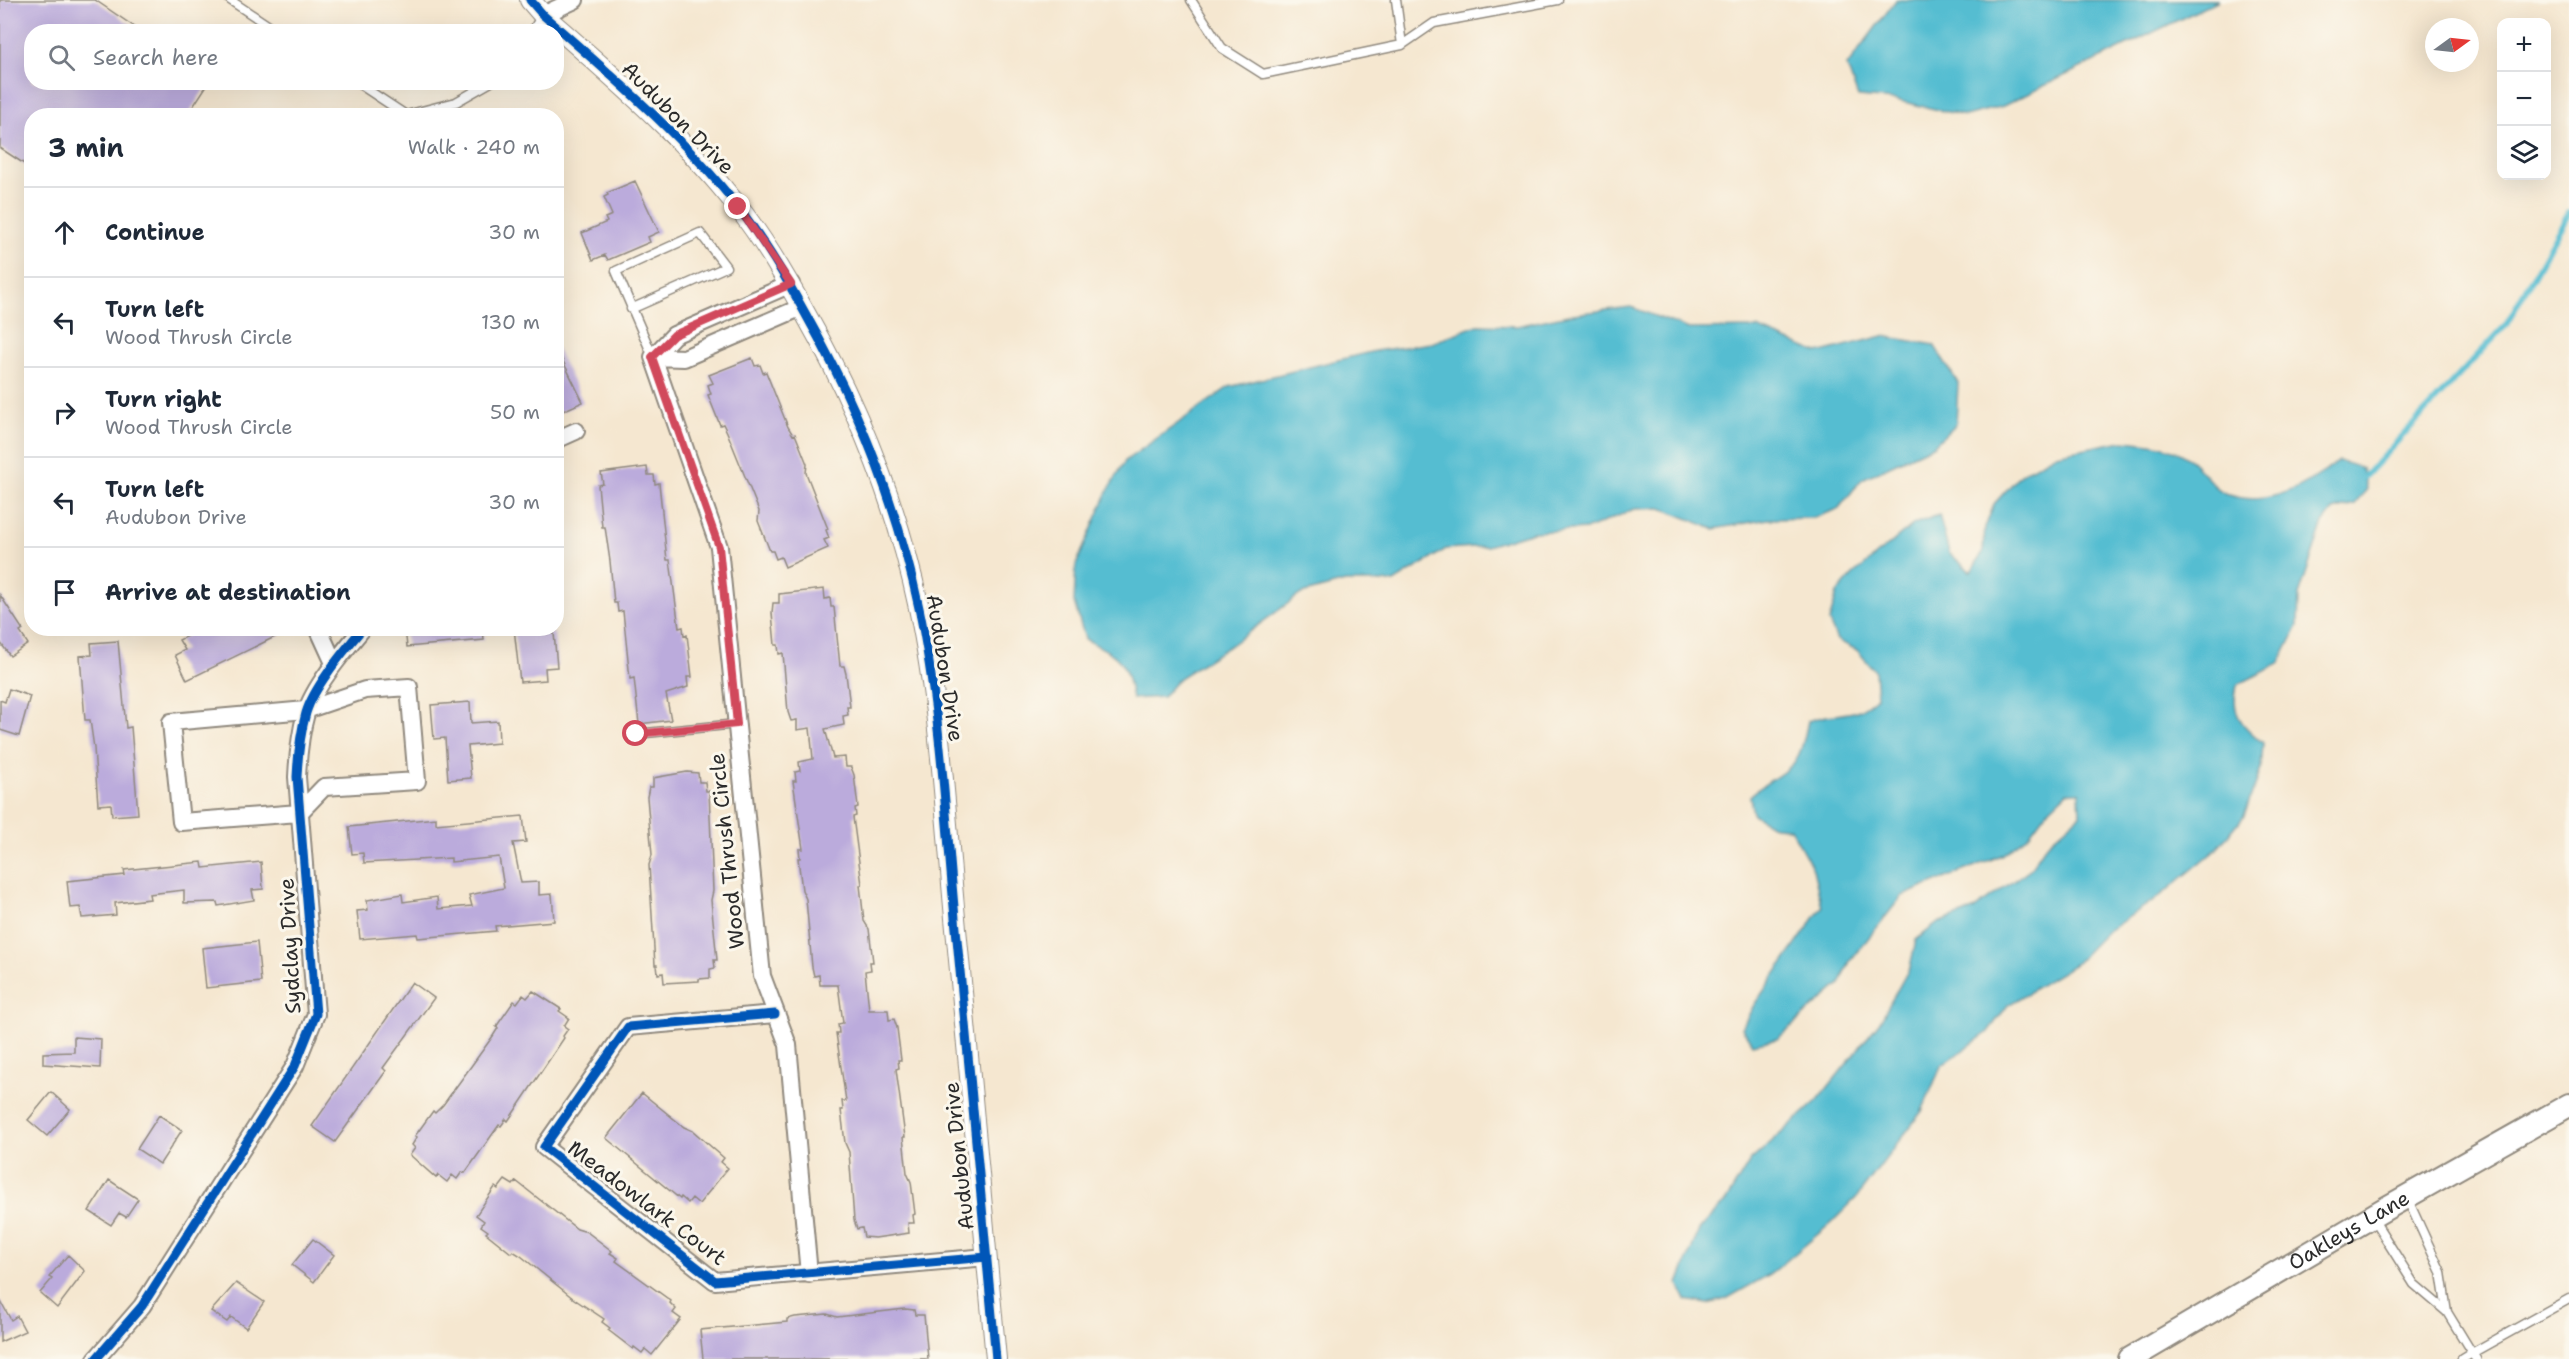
<!DOCTYPE html>
<html lang="en">
<head>
<meta charset="utf-8">
<style>
  body { margin:0; font-family:"Shantell Sans",sans-serif; background:#f6f6f7; color:#1f2937 }
  .controls { position:absolute; right:18px; top:18px; display:grid; overflow:hidden; border-radius:12px; box-shadow:0 6px 24px #0002 }
  .controls button { width:54px; height:54px; display:grid; place-items:center; padding:0; border:0; border-bottom:2px solid #e0e1e3; background:#fff; color:#1f2937; font:30px sans-serif }
  .compass { position:absolute; left:2425px; top:18px; width:54px; height:54px; border-radius:50%; background:#fff; box-shadow:0 6px 24px #0002; rotate:75deg }
  .stop { position:absolute; width:18px; height:18px; margin:-14px; border:4px solid #d1495b; border-radius:50%; background:#fff }
  .stop.end { background:#d1495b; border-color:#fff; box-shadow:0 2px 6px #0008 }
  .list { margin:0; padding:0; list-style:none }
  h2 { display:flex; justify-content:space-between; align-items:center; height:78px; margin:0; padding:0 24px; font-size:26px }
  h2 small { font-size:20px; font-weight:400; color:#747a83 }
  .list li { display:grid; grid-template-columns:39px 1fr auto; gap:18px; align-items:center; box-sizing:border-box; height:90px; padding:0 24px; border-top:2px solid #e0e1e3 }
  .list b { display:block; font-size:22px; white-space:nowrap }
  .list p { margin:0; font-size:20px; white-space:nowrap; color:#747a83 }
  .list em { font-size:20px; font-style:normal; color:#747a83 }
  .icon { flex:none; width:33px; height:33px; fill:none; stroke:currentColor; stroke-width:2; stroke-linecap:round; stroke-linejoin:round }
  .map { position:relative; flex:none; width:2569px; height:1359px; overflow:hidden }
  .search { position:absolute; background:#fff; box-shadow:0 6px 24px #0002; left:24px; top:24px; width:540px; height:66px; display:flex; align-items:center; gap:15px; box-sizing:border-box; padding:0 21px; border-radius:24px; color:#747a83; font-size:22px }
  .panel { position:absolute; background:#fff; box-shadow:0 6px 24px #0002; left:24px; top:108px; width:540px; height:528px; border-radius:24px }
  .map>svg:first-child { display:block }
</style>
</head>
<body>
<div class="map">
<svg width="2569" height="1359" viewBox="0 0 2569 1359">
  <rect width="100%" height="100%" fill="#fbf7ec"/>
  <filter id="ink" filterUnits="userSpaceOnUse"><feTurbulence type="fractalNoise" baseFrequency=".0167" numOctaves="2"/><feDisplacementMap in="SourceGraphic" scale="12" xChannelSelector="R" yChannelSelector="G"/><feConvolveMatrix kernelMatrix="1 2 1 2 8 2 1 2 1" color-interpolation-filters="sRGB"/></filter>
  <filter id="wash" filterUnits="userSpaceOnUse"><feTurbulence type="fractalNoise" baseFrequency=".008" numOctaves="4" result="noise"/><feDisplacementMap in="SourceGraphic" scale="24" xChannelSelector="R" yChannelSelector="G"/><feGaussianBlur stdDeviation="1.35" result="paint"/><feColorMatrix in="noise" values="0 0 0 0 0 0 0 0 0 0 0 0 0 0 0 0 0 1.4 0 .05"/><feComposite in="paint" operator="in"/></filter>
  <g filter="url(#wash)">
    <rect width="100%" height="100%" fill="#f5e7d0"/>
    <!-- water -->
    <path fill="#54bdd1" stroke="#40747e" stroke-width="1.5" d="M1896,0H2219L2003,106L1965,116L1895,100L1858,97L1847,66Z
      M1631,307L1689,329L1757,328L1818,353L1883,336L1934,345L1958,383L1956,424L1934,445L1862,479L1838,509L1814,518L1768,519L1714,529L1661,508L1634,509L1588,529L1533,532L1487,546L1446,549L1394,582H1345L1301,594L1228,647L1179,678L1163,697L1132,699C1125,658 1121,658 1085,639L1074,602L1076,565L1108,491L1125,461L1229,387L1375,351L1432,343L1477,325L1517,326L1573,314Z
      M2123,441C2145,443 2170,444 2189,459C2203,469 2212,489 2229,495C2269,508 2308,485 2339,461L2362,468L2367,489L2355,504L2333,510L2323,523L2299,595L2298,626L2279,664L2237,685C2230,715 2242,725 2263,743L2261,769L2244,816L2217,849L2160,896L2105,933L2075,964L2008,1005L1987,1033L1941,1066L1922,1111L1856,1198L1830,1224L1772,1273L1726,1299L1708,1304L1686,1300L1678,1284L1699,1230L1726,1201L1750,1161L1817,1101L1879,1023L1910,967L1916,940L1938,923L1973,910L2030,869L2046,845L2080,815L2079,792H2067L2046,812L2029,835L2002,855L1902,896L1850,961L1840,984L1777,1039L1752,1044L1742,1028L1754,1005L1822,907L1813,869L1790,828L1774,827L1753,814L1750,796C1763,784 1780,776 1792,765C1802,755 1805,734 1808,721C1838,709 1852,722 1877,697L1875,671L1857,650L1837,640L1829,622L1837,593L1853,575L1914,524L1939,515L1949,553L1971,572L1983,552L1985,528L1994,504L2021,474L2056,454Z"/>
    <g fill="none" stroke-linecap="round" stroke-linejoin="round">
      <!-- stream -->
      <path stroke="#54bdd1" stroke-width="6" d="M2364,477L2506,325L2569,212"/>
    </g>
    <g id="blocks">
      <!-- building -->
      <path fill="#bbabdc" d="M0,0H95L142,32H32V82H209L187,116H32V169L0,148Z
        M635,181L659,232L648,237L650,242L608,260L605,255L593,260L582,233L607,222L605,218L612,215L604,197L608,195L607,193Z
        M556,347L583,402L556,414Z
        M752,358L755,366L760,365L763,373L766,372L788,427L793,435L795,434L807,464L806,473L828,529L826,530L829,538L824,540L828,548L785,567L781,557L776,559L773,551H770L758,521L759,511L727,432L723,424L720,425L708,395L711,394L708,385L713,383L709,375Z
        M647,467L648,475H654L655,484L659,483L667,560H670L679,628L683,627L684,636L687,635L692,677H687L688,687L666,694L671,720L639,724L634,678L630,679L623,611L618,612L617,603H614L610,561L605,527H602L598,485L603,484L601,473Z
        M824,589L825,599L830,598L831,607H834L840,666H844L846,674L850,707H847L848,715L843,716L844,725L825,729L833,758L845,757L846,767H851L854,775L858,807L855,808L856,816L853,817L862,885H860L864,921L869,929L873,962H870L871,970L865,971L869,1010H888L889,1020L894,1019L897,1028L901,1060H898L899,1068L896,1069L905,1137H903L907,1173L911,1182L915,1214L913,1215L914,1223H908L909,1233L875,1238L864,1237L862,1228L857,1229L854,1220L849,1152L845,1143L841,1110H843L842,1101H846L836,1033H839L838,1024L843,1023L838,985H820L819,975L814,976L812,967L806,899L802,890L798,858H800L799,849H803L793,781H796L795,772L800,771L799,762L813,759L810,728L797,730V720L791,721L788,712L783,653L779,654L778,645H775L772,613L773,603H779V594Z
        M0,595L23,630L20,632L28,644L10,656L0,642Z
        M202,628H213L216,636L231,628H293L187,680L175,655L185,650L179,640Z
        M405,628H483L484,640L407,647Z
        M514,628H541L542,634L554,633L557,667L545,668L546,680L520,682Z
        M118,641L126,728L131,727L138,814L112,816L111,804L98,805L94,748L90,720H85L80,656L92,655L91,643Z
        M9,689L30,696L19,736L0,730V700L5,702Z
        M470,702L471,723L498,721L499,743L468,746L471,778L448,780L445,738L434,739L431,705Z
        M687,772L698,773L699,782H705L706,791H709L713,891L711,900L717,960H714L715,968L710,969V978L699,979V981L664,983L663,973L658,974L657,965H655L649,865L652,855L647,797L649,787H653V778Z
        M523,816L526,842L513,843L521,883L539,882V895L552,894L554,921L495,926L496,931L418,938L417,934L360,939L357,911L368,910L367,900L402,894L403,902L437,897L438,909L472,906L469,895L504,888L499,857L451,862V858L364,863L363,853L352,854L349,827L436,818V824Z
        M202,862L203,868L261,862L263,889L252,890L254,900L218,906L217,902L184,903V890L149,894L150,899L115,903L116,915L82,918L80,907L70,908L67,881L125,875L124,870Z
        M257,942L261,982L206,988L202,948Z
        M412,982L434,998L383,1068L386,1071L335,1142L312,1126Z
        M533,991L561,1009L559,1011L569,1018L564,1026L568,1029L563,1036L564,1038L508,1121L506,1119L501,1126L499,1125L465,1173L462,1172L457,1179L452,1175L447,1182L438,1175L436,1178L410,1155L415,1148L412,1145L417,1137L415,1136L433,1111L435,1113L443,1105L493,1036L498,1028L496,1027L514,1001L517,1003L523,995L527,998Z
        M74,1037L101,1039L100,1068L43,1064V1053L74,1052Z
        M51,1092L70,1109L47,1136L28,1120Z
        M642,1093L684,1127L693,1131L724,1158L721,1162L728,1168L699,1204L692,1198L688,1203L681,1197L680,1199L606,1138Z
        M159,1115L182,1130L160,1164L137,1149Z
        M109,1180L138,1199L126,1217L119,1213L111,1225L89,1211Z
        M505,1180L513,1185L516,1181L577,1229L587,1232L612,1251L610,1253L618,1258L616,1261L671,1301L670,1303L676,1309L673,1313L681,1319L652,1355L645,1349L642,1353L634,1347L633,1349L608,1330L610,1328L602,1322L604,1319L574,1299L521,1256L513,1251L511,1253L486,1233L488,1231L481,1226L484,1221L476,1215L495,1187L498,1189Z
        M313,1239L334,1255L314,1282L292,1265Z
        M68,1255L85,1271L57,1308L40,1293L52,1279L49,1277Z
        M236,1283L264,1302L246,1328L231,1317L227,1322L211,1311Z
        M0,1300L11,1320L17,1316L25,1331L0,1342Z
        M905,1309L914,1310L915,1315H924L928,1359H703L700,1330L787,1322V1319L795,1317L827,1314L837,1317Z"/>
    </g>
  </g>
  <g filter="url(#ink)">
    <use href="#blocks" fill-opacity="0" stroke="#90897e" stroke-width="1.5"/>
    <g fill="none" stroke-linecap="round" stroke-linejoin="round">
      <!-- service casing -->
      <g stroke="#90897e" stroke-width="11">
        <path id="service" d="M230,0L278,32
          M1191,0L1222,48L1263,74L1402,45L1396,0
          M532,32L542,15
          M1402,45L1434,23L1558,0
          M356,82L406,115L456,102L491,82
          M631,309L726,267L700,233L616,271L653,357
          M636,734L737,724
          M2407,1198L2441,1272L2447,1312
          M2372,1217L2414,1284L2447,1312L2472,1353L2569,1299
          M2462,1359L2472,1353L2476,1359"/>
      </g>
      <!-- minor casing -->
      <g stroke="#90897e" stroke-width="20">
        <path id="minor" d="M543,15L575,0
          M653,357L719,547L762,976L788,1045L809,1274
          M653,357L684,358L802,307
          M653,357L674,335L791,284
          M556,440L576,431
          M318,628L334,663
          M409,687L417,781L324,787L299,813L181,822L171,722L306,710L365,690Z
          M775,1014L628,1027L544,1147L715,1281L987,1257
          M96,1359L142,1306L295,1066L316,1014L297,777C298,756 300,734 306,713C314,686 345,650 363,628"/>
      </g>
      <!-- tertiary casing -->
      <g stroke="#90897e" stroke-width="22">
        <path id="tertiary" d="M530,0L543,15C611,75 681,134 738,207C764,240 785,276 805,313C857,405 897,504 919,608C942,717 946,829 957,939C970,1079 984,1219 996,1359"/>
      </g>
      <!-- secondary casing -->
      <g stroke="#90897e" stroke-width="26">
        <g id="secondary">
          <path id="s1" d="M2130,1359L2383,1210L2569,1105"/>
        </g>
      </g>
      <!-- service -->
      <use href="#service" stroke="#fff" stroke-width="8"/>
      <!-- minor -->
      <use href="#minor" stroke="#fff" stroke-width="16"/>
      <!-- tertiary -->
      <use href="#tertiary" stroke="#fff" stroke-width="20"/>
      <!-- secondary -->
      <use href="#secondary" stroke="#fff" stroke-width="22"/>
      <!-- cycleway casing -->
      <g stroke="#fbf7ec" stroke-width="13">
        <path id="cycleway" d="M530,0L543,15C611,75 681,134 738,207C764,240 785,276 805,313C857,405 897,504 919,608C942,717 946,829 957,939C970,1079 984,1219 996,1359
          M775,1014L628,1027L544,1147L715,1281L987,1257
          M96,1359L142,1306L295,1066L316,1014L297,777C298,756 300,734 306,713C314,686 345,650 363,628"/>
      </g>
      <!-- cycleway -->
      <use href="#cycleway" stroke="#0057b8" stroke-width="9"/>
    </g>
  </g>
  <g fill="none" stroke-linecap="round" stroke-linejoin="round" filter="url(#ink)">
    <!-- route -->
    <path stroke="#d1495b" stroke-width="8" d="M636,734L737,724L719,547L652,357L674,335L791,284L738,207"/>
  </g>
  <g text-anchor="middle" stroke-width="6" stroke-linejoin="round" paint-order="stroke">
    <!-- street labels -->
    <g font-size="21" fill="#2b2b2b" stroke="#fbf7ec">
      <text transform="translate(678 118) rotate(45)" y="7">Audubon Drive</text>
      <text transform="translate(945 668) rotate(81)" y="7">Audubon Drive</text>
      <text transform="translate(727 851) rotate(-96)" y="7">Wood Thrush Circle</text>
      <text transform="translate(290 946) rotate(-93)" y="7">Sydclay Drive</text>
      <text transform="translate(959 1156) rotate(-96)" y="7">Audubon Drive</text>
      <text transform="translate(647 1203) rotate(37)" y="7">Meadowlark Court</text>
      <text dy="7" stroke="none"><textPath href="#s1" startOffset="254">Oakleys Lane</textPath></text>
    </g>
  </g>
</svg>
<div class="controls">
<button>+</button>
<button>−</button>
<button><svg class="icon" aria-label="layers" viewBox="0 0 24 24"><path d="M12 4l9 5-9 5-9-5zM3 14l9 5 9-5"/></svg></button>
</div>
<svg class="compass" viewBox="-18 -18 36 36"><path d="M0-13l5 13h-10z" fill="#e53935"/><path d="M0 13l5-13h-10z" fill="#747a83"/></svg>
<div class="stop" style="left:636px;top:734px"></div>
<div class="stop end" style="left:738px;top:207px"></div>
<div class="search"><svg class="icon" aria-label="search" viewBox="0 0 24 24"><circle cx="10" cy="10" r="6"/><path d="M15 15l6 6"/></svg>Search here</div>
<section class="panel">
<h2>3 min<small>Walk · 240 m</small></h2>
<ul class="list">
<li><svg class="icon" aria-label="ahead" viewBox="0 0 24 24"><path d="M12 20V5M6 11l6-6 6 6"/></svg><div><b>Continue</b></div><em>30 m</em></li>
<li><svg class="icon" aria-label="left" viewBox="0 0 24 24"><path d="M17 20v-9H6M10 6l-5 5 5 5"/></svg><div><b>Turn left</b><p>Wood Thrush Circle</p></div><em>130 m</em></li>
<li><svg class="icon" aria-label="right" viewBox="0 0 24 24"><path d="M7 20v-9h11M14 6l5 5-5 5"/></svg><div><b>Turn right</b><p>Wood Thrush Circle</p></div><em>50 m</em></li>
<li><svg class="icon" aria-label="left" viewBox="0 0 24 24"><path d="M17 20v-9H6M10 6l-5 5 5 5"/></svg><div><b>Turn left</b><p>Audubon Drive</p></div><em>30 m</em></li>
<li><svg class="icon" aria-label="arrive" viewBox="0 0 24 24"><path d="M6 21V4h12l-3 4 3 4H6"/></svg><div><b>Arrive at destination</b></div></li>
</ul>
</section>
</div>
</body>
</html>
